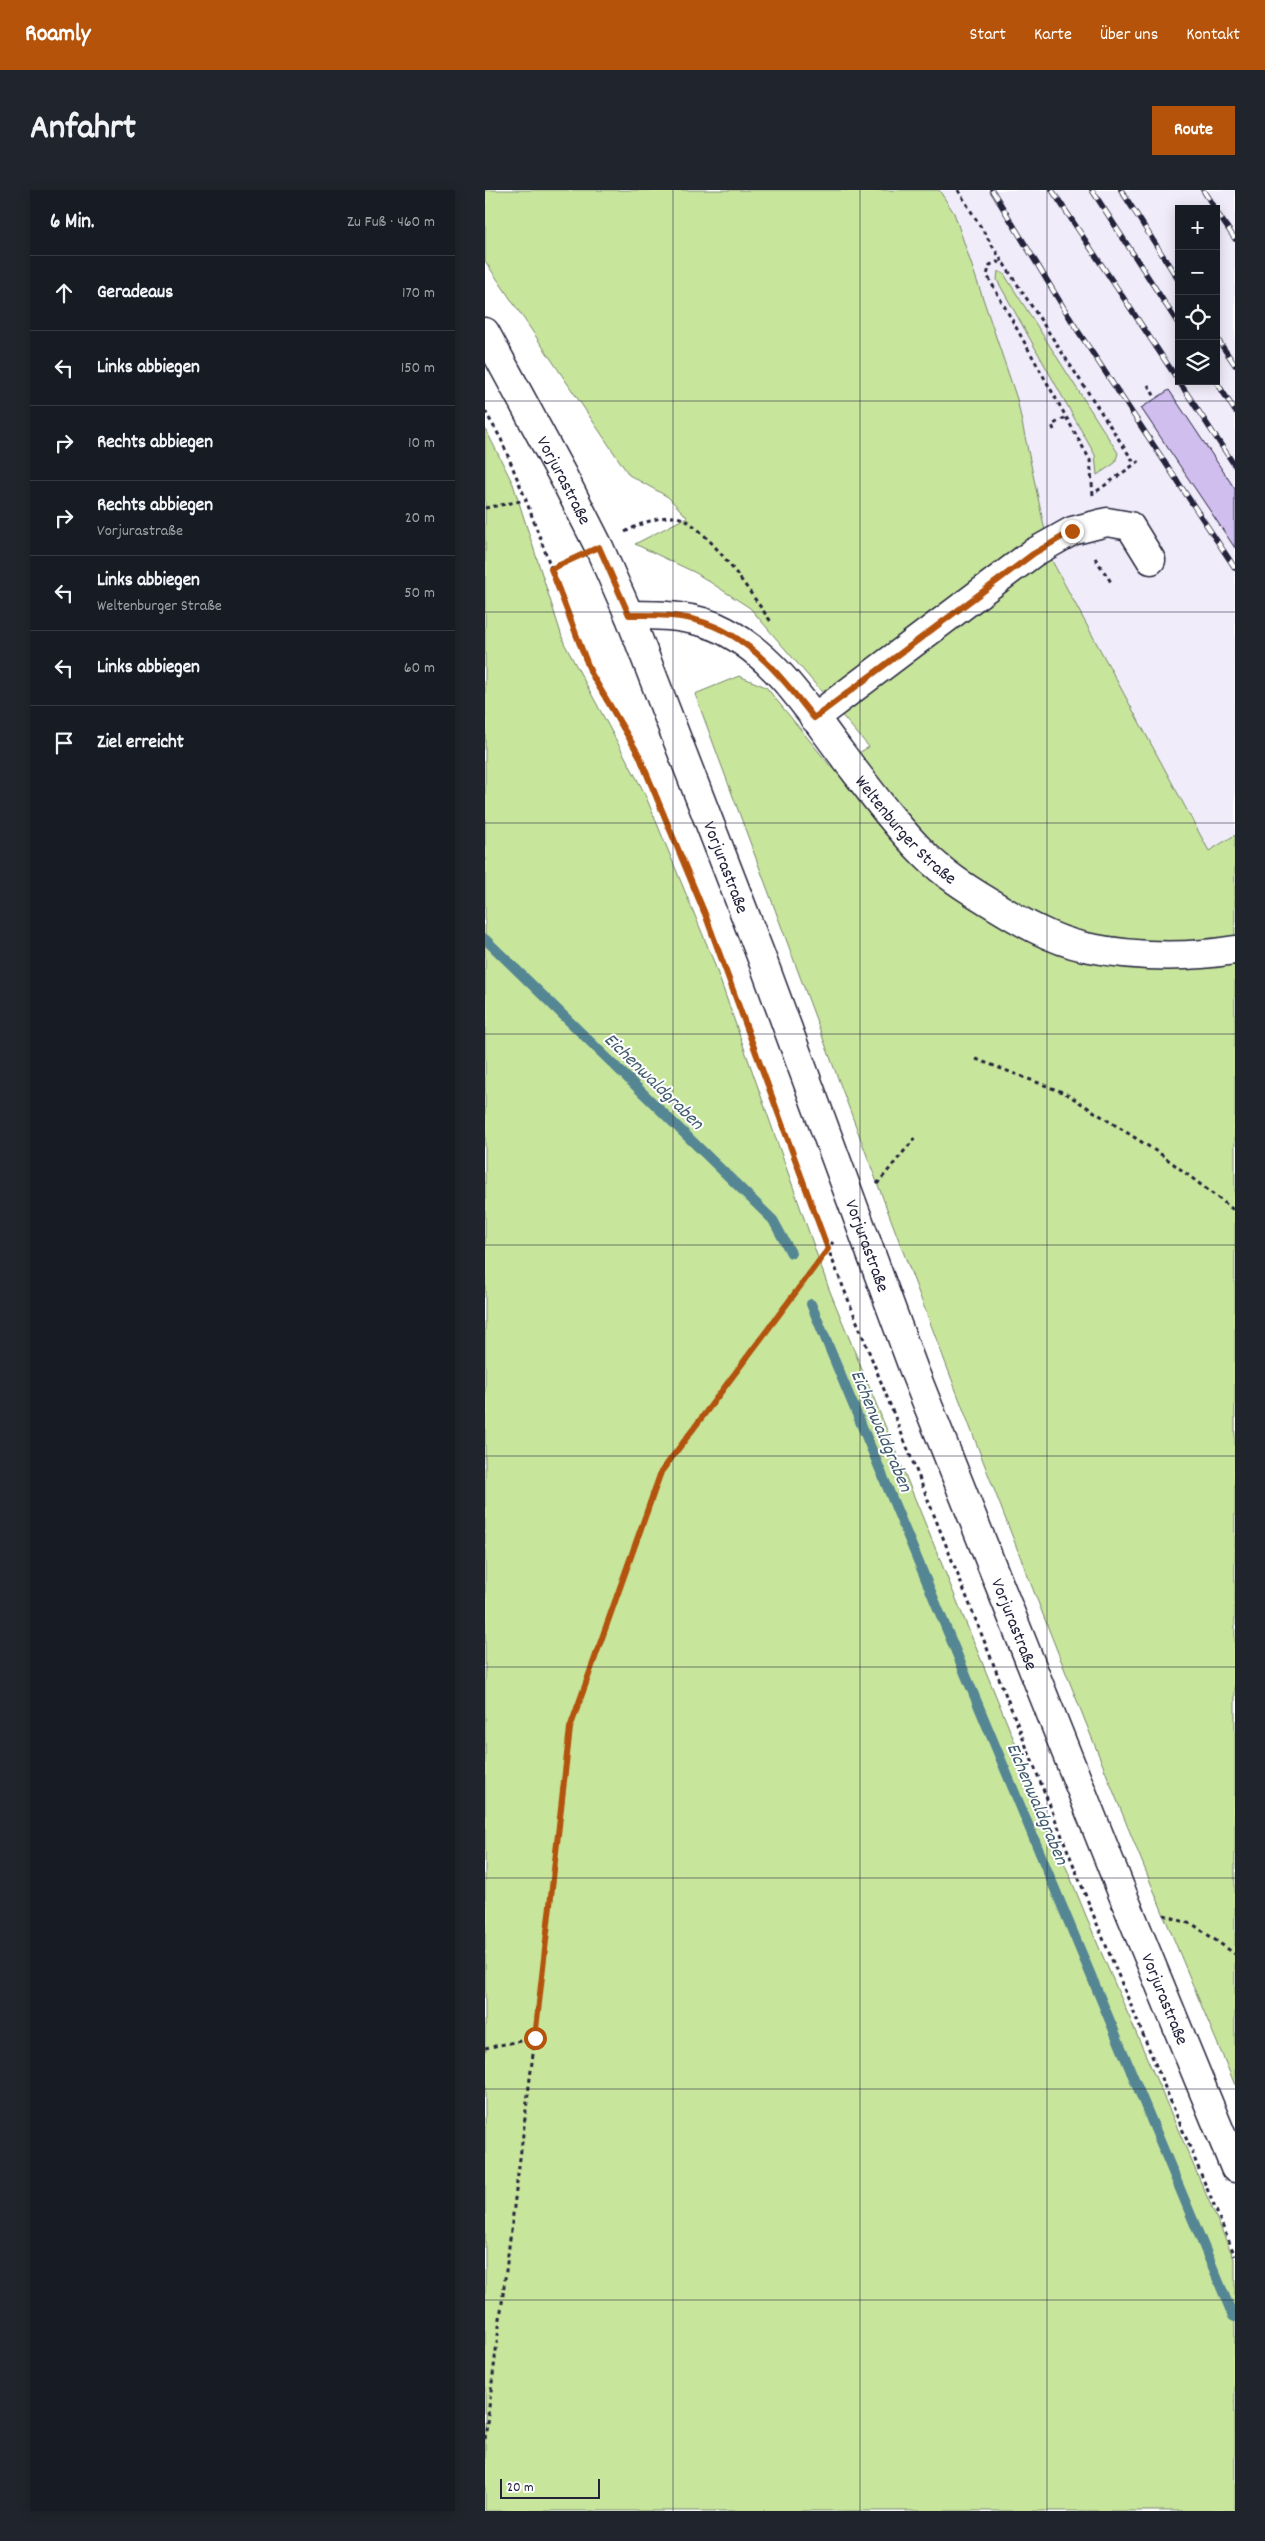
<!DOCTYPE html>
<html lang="de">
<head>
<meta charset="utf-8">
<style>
  body { margin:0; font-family:Dekko,sans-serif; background:#20242c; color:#f1f3f6 }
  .controls { position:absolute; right:15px; top:15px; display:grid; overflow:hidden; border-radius:0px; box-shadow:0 2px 12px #0003 }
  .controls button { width:45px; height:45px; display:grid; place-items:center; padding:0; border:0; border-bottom:1px solid #363941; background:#171b24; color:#f1f3f6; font:25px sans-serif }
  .scale { position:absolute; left:15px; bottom:12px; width:100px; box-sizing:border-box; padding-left:5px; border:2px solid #22223b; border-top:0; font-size:14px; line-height:18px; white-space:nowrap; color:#22223b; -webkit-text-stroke:4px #fff; paint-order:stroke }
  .stop { position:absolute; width:15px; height:15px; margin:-11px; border:4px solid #b45309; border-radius:50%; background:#fff }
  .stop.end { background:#b45309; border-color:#fff; box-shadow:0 1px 5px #0008 }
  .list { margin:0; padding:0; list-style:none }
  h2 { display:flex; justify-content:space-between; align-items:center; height:65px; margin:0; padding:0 20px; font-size:21px }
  h2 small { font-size:16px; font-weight:400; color:#9ea1a6 }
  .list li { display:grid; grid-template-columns:32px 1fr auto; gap:15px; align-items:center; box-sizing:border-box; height:75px; padding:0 20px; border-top:1px solid #363941 }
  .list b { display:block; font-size:19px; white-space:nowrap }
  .list p { margin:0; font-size:16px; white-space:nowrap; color:#9ea1a6 }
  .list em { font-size:16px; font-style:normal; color:#9ea1a6 }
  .icon { flex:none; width:28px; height:28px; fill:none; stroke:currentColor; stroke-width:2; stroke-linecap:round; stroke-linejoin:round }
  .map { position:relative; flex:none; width:750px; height:2321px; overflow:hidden; border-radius:0px }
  header { display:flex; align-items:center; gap:30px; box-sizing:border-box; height:70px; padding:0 25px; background:#b45309; color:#fff }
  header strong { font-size:24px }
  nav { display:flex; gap:28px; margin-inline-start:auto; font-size:18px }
  .intro { display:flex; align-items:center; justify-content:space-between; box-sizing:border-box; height:120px; padding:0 30px }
  h1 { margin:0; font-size:35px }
  .button { padding:12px 22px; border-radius:0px; background:#b45309; color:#fff; font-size:18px; font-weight:700 }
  main { display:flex; gap:30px; padding:0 30px }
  aside { flex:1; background:#171b24; border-radius:0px; box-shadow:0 2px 12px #0003 }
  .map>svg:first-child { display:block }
</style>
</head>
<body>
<header>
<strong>Roamly</strong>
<nav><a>Start</a><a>Karte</a><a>Über uns</a><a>Kontakt</a></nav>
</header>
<div class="intro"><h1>Anfahrt</h1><a class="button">Route</a></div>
<main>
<aside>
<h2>6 Min.<small>Zu Fuß · 460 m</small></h2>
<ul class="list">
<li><svg class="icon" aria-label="ahead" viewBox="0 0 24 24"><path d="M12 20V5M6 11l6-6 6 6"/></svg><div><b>Geradeaus</b></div><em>170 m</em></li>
<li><svg class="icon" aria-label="left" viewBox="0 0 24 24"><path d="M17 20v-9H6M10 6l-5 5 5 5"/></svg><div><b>Links abbiegen</b></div><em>150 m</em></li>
<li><svg class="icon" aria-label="right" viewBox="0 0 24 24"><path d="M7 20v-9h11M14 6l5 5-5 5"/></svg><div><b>Rechts abbiegen</b></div><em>10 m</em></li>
<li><svg class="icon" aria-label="right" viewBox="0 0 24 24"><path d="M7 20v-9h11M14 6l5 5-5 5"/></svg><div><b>Rechts abbiegen</b><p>Vorjurastraße</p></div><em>20 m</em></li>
<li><svg class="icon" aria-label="left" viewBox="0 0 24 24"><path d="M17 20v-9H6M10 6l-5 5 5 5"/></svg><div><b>Links abbiegen</b><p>Weltenburger Straße</p></div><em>50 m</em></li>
<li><svg class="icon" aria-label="left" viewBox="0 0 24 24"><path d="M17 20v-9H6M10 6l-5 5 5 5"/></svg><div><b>Links abbiegen</b></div><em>60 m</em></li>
<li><svg class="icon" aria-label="arrive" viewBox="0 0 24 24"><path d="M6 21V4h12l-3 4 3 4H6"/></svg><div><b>Ziel erreicht</b></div></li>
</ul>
</aside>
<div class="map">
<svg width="750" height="2321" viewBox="0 0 750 2321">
  <rect width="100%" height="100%" fill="#fff"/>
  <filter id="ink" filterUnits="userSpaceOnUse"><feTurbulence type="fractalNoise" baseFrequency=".02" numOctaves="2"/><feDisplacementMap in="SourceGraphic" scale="10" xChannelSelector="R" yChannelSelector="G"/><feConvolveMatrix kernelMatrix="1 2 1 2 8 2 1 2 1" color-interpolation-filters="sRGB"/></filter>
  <g filter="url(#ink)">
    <!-- built -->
    <path fill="#f1ecfa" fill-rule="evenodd" d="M454,0H750V645L724,662L566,369L532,209L469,23ZM694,19H731V191H694Z"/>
    <!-- green -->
    <path fill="#c8e59c" stroke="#75846c" d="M0,0H454L469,23L532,209L566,369L724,661L750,645V1895C555,1437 383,970 210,504L254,486L281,497L347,578L384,557L265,418L211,383L150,354L202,327L183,307L144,285L0,71Z
      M513,81L519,84L633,263L630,273L612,285L610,265L512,90Z
      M0,238L28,294L79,453L159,602L227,767L344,1099L613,1755L750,2071V2321H0Z"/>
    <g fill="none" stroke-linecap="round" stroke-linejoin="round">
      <!-- stream -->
      <path stroke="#558693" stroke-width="10" d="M0,749L288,1030L306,1063
        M326,1114L748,2126L750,2127"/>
    </g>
    <!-- building -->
    <path fill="#d0beef" stroke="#22223b" d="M684,200L750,299V358L656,218Z"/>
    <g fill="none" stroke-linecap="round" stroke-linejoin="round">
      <!-- minor casing -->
      <g stroke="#22223b" stroke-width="31">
        <g id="minor">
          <path id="s1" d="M144,425C177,425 210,425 240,441C290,467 323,519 356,563C383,598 409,634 440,665C459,684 481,698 504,712C533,730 566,750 600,757C649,767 701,768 750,760"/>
          <path d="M329,528L548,363L587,341L622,332L645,336L666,370"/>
        </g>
      </g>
      <!-- major casing -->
      <g stroke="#22223b" stroke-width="31">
        <g id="major">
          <path id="s2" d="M0,142L79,288L114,357L144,425L276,766L430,1183L642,1715L750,1978"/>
        </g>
      </g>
      <!-- path -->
      <path stroke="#22223b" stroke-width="3" stroke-dasharray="4 4" stroke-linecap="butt" d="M473,0L518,73
        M663,195L670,207
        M0,221L16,249L41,310L105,483L154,565L220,724L343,1059L610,1729L750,2066
        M569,240L567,235L581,227
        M612,301L657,269
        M608,305L605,270L502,85L505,75L512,72L519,74L650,274
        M0,318L41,310
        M140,342C155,334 173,326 191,327C219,330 269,409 287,433
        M610,368L626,392
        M65,379L85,370
        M491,869L580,903L677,965L750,1021
        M392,994L430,948
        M679,1725L709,1735L750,1764
        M0,1858L50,1848
        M0,2249L50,1848L85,1538L176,1282L348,1052"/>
      <!-- minor -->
      <use href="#minor" stroke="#fff" stroke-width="28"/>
      <!-- major -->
      <use href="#major" stroke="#fff" stroke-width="28"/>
      <!-- rail casing -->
      <g stroke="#22223b" stroke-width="5.5">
        <path id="rail" d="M507,0L591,138L750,378
          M567,0L750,276
          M607,0L694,135
          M636,0L694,91
          M718,0L730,19
          M731,21L750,49
          M731,147L750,175
          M731,191L750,221"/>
      </g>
      <!-- rail -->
      <use href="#rail" stroke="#fff" stroke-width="4" stroke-dasharray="11" stroke-linecap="butt"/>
    </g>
  </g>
  <g fill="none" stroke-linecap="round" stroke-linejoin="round" filter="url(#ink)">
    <!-- route -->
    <path stroke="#b45309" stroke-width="6" d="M50,1848L85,1538L176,1282L343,1059L220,724L154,565L106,483L66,379L114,357L144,425C163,425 183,424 202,428C260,439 294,484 329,528L548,364L587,341"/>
  </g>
  <!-- grid -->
  <path fill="none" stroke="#22223b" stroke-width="1" stroke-opacity="0.55" d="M188,0V2321M375,0V2321M562,0V2321M0,211H750M0,422H750M0,633H750M0,844H750M0,1055H750M0,1266H750M0,1477H750M0,1688H750M0,1899H750M0,2110H750"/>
  <g text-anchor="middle" stroke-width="4" stroke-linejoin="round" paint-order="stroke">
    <!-- street labels -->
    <g font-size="18" fill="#22223b" stroke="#fff">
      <text dy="6" stroke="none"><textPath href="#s2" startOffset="168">Vorjurastraße</textPath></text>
      <text dy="6" stroke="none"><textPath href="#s1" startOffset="369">Weltenburger Straße</textPath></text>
      <text dy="6" stroke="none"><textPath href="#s2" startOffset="588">Vorjurastraße</textPath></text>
      <text dy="6" stroke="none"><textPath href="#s2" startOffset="992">Vorjurastraße</textPath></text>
      <text dy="6" stroke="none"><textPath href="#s2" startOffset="1398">Vorjurastraße</textPath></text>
      <text dy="6" stroke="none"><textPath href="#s2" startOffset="1802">Vorjurastraße</textPath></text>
    </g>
    <!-- water labels -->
    <g font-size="19" font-style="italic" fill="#405c6e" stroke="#fff">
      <text transform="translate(170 890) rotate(44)" y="7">Eichenwaldgraben</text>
      <text transform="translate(398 1240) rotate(67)" y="7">Eichenwaldgraben</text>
      <text transform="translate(554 1613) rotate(67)" y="7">Eichenwaldgraben</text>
    </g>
  </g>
</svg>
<div class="controls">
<button>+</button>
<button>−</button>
<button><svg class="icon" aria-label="locate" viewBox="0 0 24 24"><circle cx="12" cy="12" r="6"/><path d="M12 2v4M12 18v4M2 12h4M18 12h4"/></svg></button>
<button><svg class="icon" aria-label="layers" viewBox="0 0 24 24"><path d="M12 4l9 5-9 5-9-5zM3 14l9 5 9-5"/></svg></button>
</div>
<div class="scale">20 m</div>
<div class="stop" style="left:50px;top:1848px"></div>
<div class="stop end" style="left:587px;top:341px"></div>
</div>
</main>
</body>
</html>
